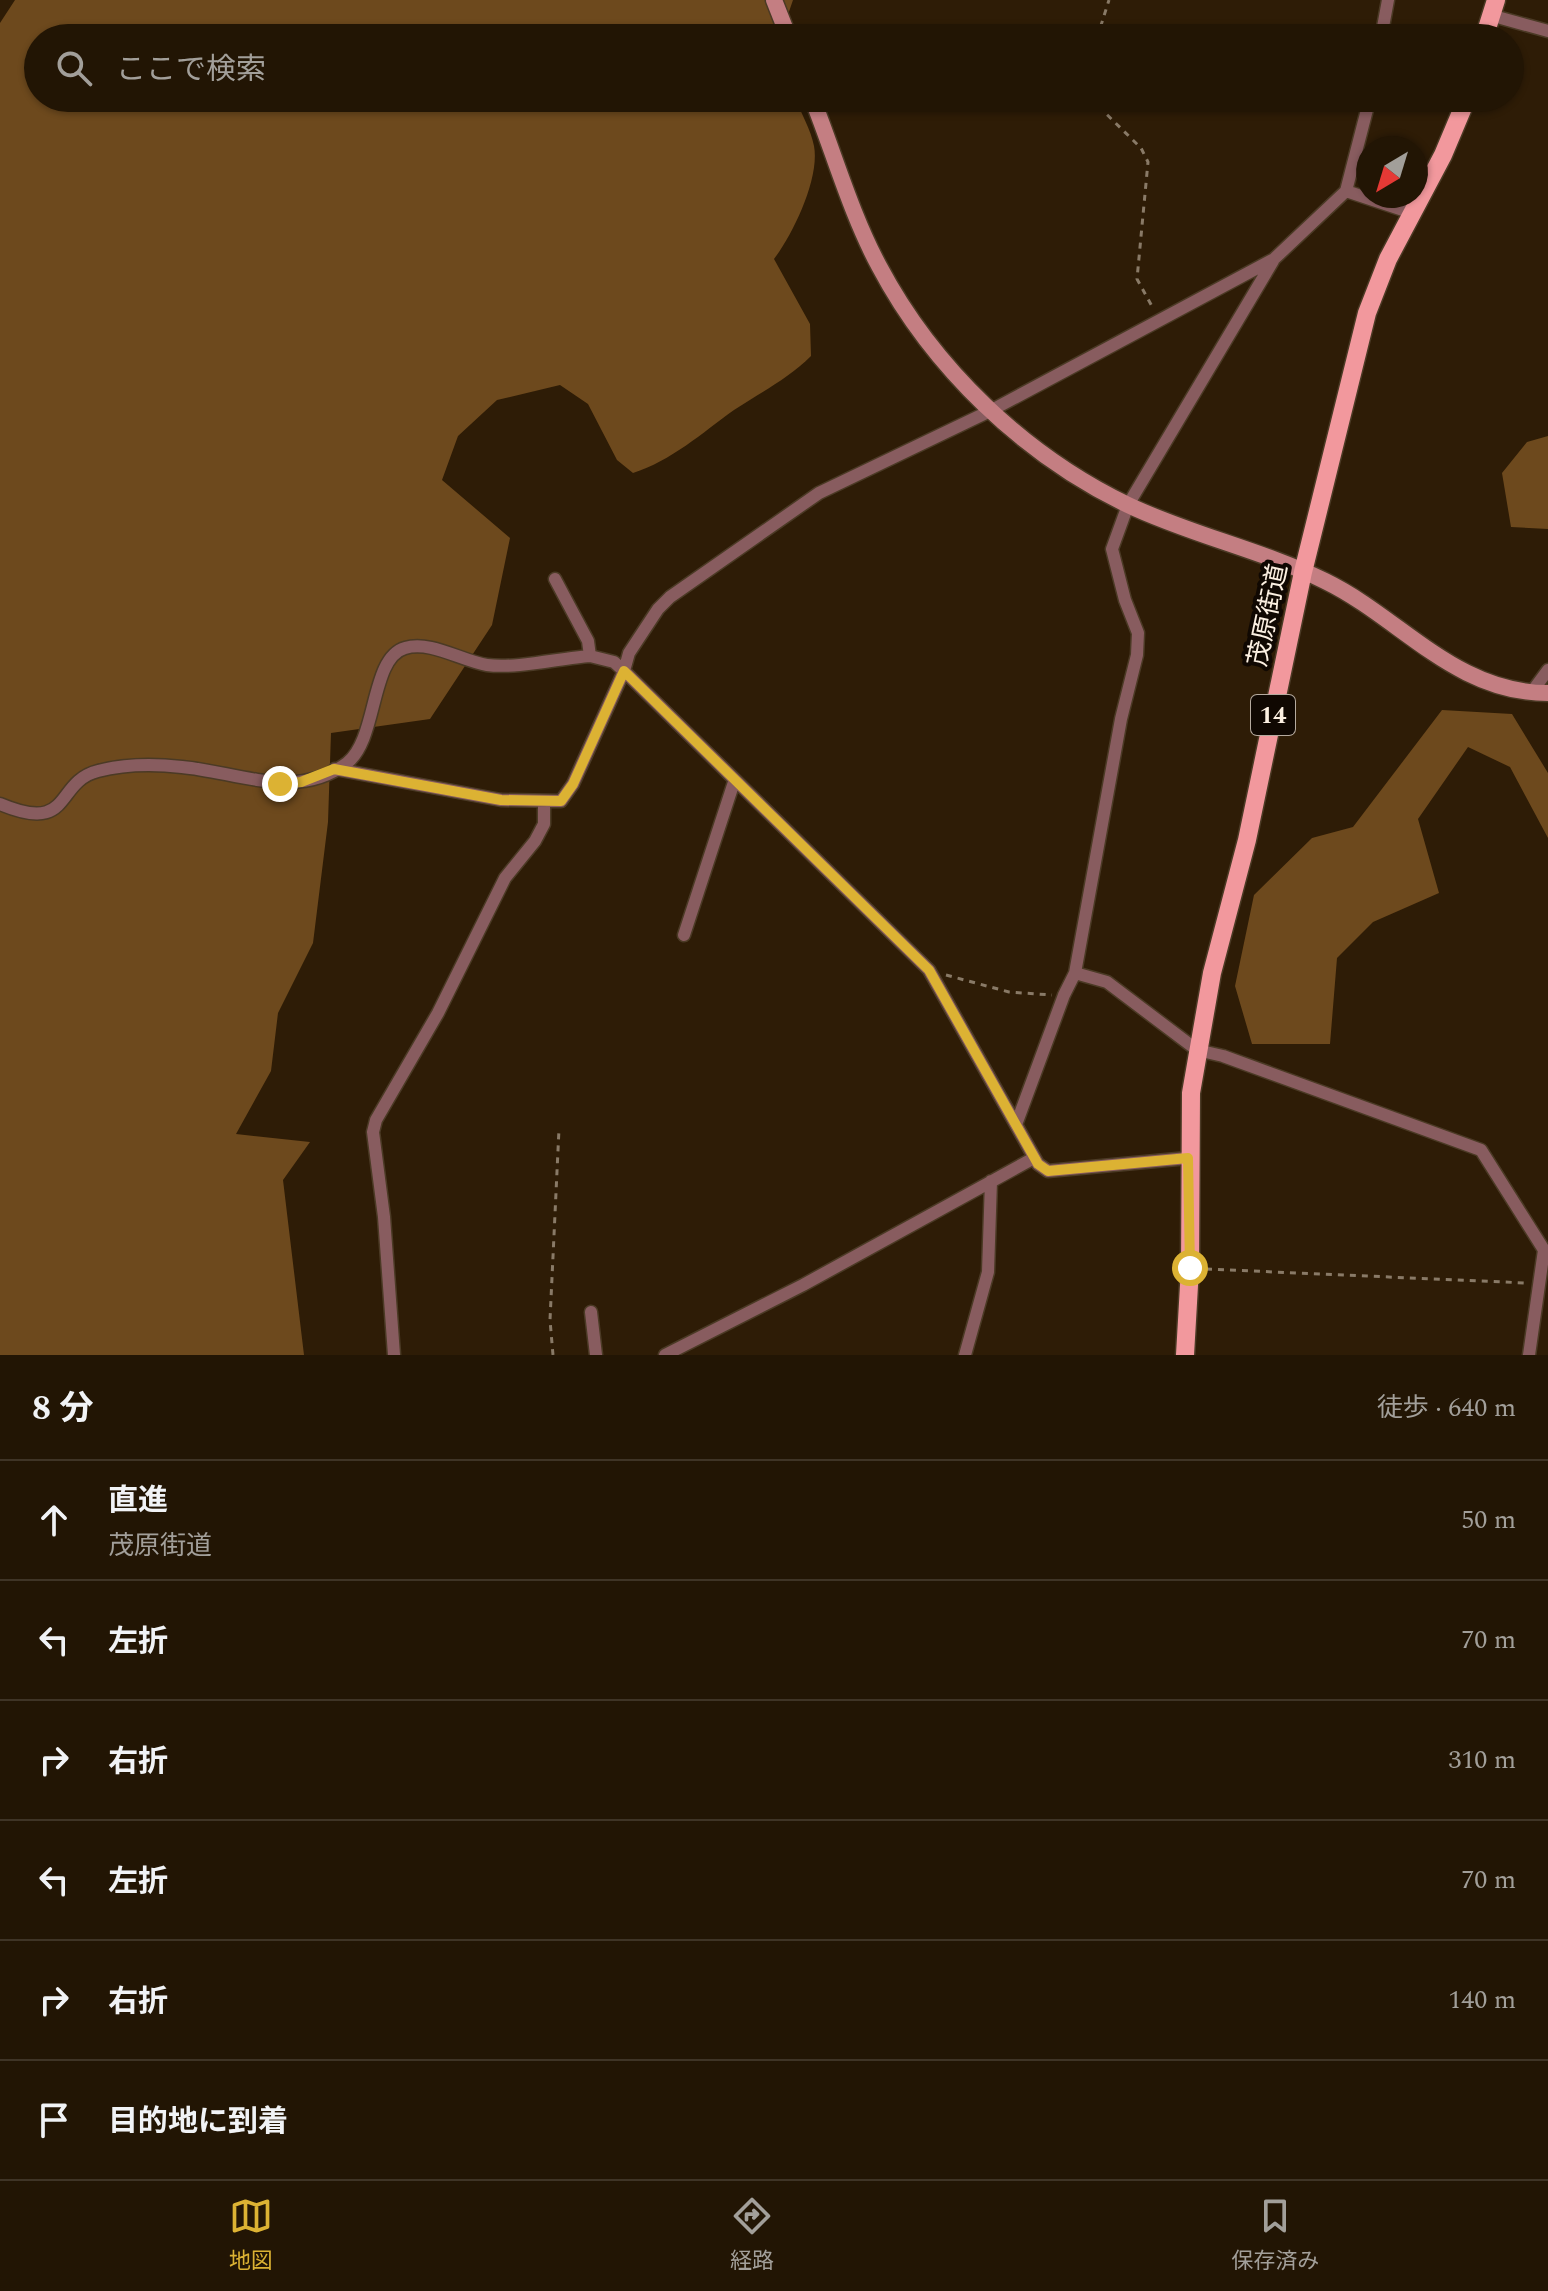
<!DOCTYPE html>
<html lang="ja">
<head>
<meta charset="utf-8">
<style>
  body { margin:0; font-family:Spectral,"Noto Sans JP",serif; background:#2a1e0e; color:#f1f3f6 }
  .compass { position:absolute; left:1356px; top:136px; width:72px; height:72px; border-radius:50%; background:#221504; box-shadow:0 2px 6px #0004; rotate:218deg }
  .stop { position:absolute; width:24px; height:24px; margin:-18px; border:6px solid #dcb233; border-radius:50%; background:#fff }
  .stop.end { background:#dcb233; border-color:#fff; box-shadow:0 2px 8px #0008 }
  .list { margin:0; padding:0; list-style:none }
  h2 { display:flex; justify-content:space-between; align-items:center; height:104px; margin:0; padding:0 32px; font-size:34px }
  h2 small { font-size:26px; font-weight:400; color:#a29f9a }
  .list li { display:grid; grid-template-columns:52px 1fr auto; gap:24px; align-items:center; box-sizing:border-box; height:120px; padding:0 32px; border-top:2px solid #3f3426 }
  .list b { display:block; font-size:30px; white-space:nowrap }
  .list p { margin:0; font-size:26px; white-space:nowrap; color:#a29f9a }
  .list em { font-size:26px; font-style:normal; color:#a29f9a }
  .icon { flex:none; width:44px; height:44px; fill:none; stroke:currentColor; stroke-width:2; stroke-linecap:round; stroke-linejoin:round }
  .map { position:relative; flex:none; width:1548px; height:1355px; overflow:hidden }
  .search { position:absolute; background:#221504; box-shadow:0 2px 6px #0004; left:24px; right:24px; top:24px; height:88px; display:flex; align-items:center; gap:20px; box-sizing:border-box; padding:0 28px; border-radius:44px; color:#a29f9a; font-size:30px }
  .sheet { height:824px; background:#221504 }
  nav { display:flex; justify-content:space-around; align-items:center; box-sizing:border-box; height:112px; border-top:2px solid #3f3426; background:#221504; font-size:22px; color:#a29f9a }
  nav a { display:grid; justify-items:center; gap:4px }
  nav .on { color:#dcb233 }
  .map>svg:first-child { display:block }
</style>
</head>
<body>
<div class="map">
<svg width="1548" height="1355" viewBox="0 0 1548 1355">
  <rect width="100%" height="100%" fill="#2e1c06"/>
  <!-- forest -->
  <path fill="#6d491d" d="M15,0H793L780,38H38V98H795C801,113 811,130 814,146C820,178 793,234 774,259L810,324L811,356C788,379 761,392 734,410C702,433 671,461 633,473L617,460L588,404L560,385L497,400L458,436L442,480L510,538L492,625L430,719L331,733L328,822L313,943L278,1013L271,1071L236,1134L310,1142L283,1180L304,1355H0V23Z
    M1548,436V529L1511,527L1502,473L1527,442Z
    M1442,710L1512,714L1548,773V838L1510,767L1468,747L1418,819L1439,893L1373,922L1337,958L1330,1044H1252L1235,986L1254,895L1312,838L1353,827Z"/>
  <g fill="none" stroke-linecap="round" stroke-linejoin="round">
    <!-- street casing -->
    <g stroke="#4b3a25" stroke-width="15">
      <path id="street" d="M1490,15L1548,31
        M1381,38L1388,0
        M1346,191L1370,98
        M555,579L588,641L590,656
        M1531,693L1548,670
        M335,769L501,800L561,801L573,784L624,671L629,653L658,609L670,597L819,493L990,411L1274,259L1346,191L1412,213
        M0,804C73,835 54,782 98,771C125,764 154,764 182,767C237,772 297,801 347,763C378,739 370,658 405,648C430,640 462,661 487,665C516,669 561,658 590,656L614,662L624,671L929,970L1038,1164L1048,1171L1188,1158
        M684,935L734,782
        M1075,973L1107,982L1197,1050L1223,1056L1481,1150L1544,1250L1529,1355
        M1017,1122L1064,995L1075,973L1121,719L1137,655L1138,633L1125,600L1112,549L1128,505L1273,261
        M591,1312L596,1355
        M394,1355L384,1217L373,1132L376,1120L438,1013L505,878L535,841L544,824V803
        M665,1355L803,1285L1034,1158
        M965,1355L988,1272L991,1181"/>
    </g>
    <!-- secondary casing -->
    <g stroke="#4b3a25" stroke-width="19">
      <path id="secondary" d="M774,0L789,38
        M812,98C834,153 851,214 879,266C933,368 1024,455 1128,505C1191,535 1262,550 1325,581C1401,618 1455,693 1548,693"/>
    </g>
    <!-- primary casing -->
    <g stroke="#4b3a25" stroke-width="21">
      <path id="primary" d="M1484,38L1496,0
        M1185,1355L1190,1268L1191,1093L1212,973L1247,840L1303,572L1367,313L1388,259L1443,155L1467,98"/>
    </g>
    <!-- path -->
    <path stroke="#897a67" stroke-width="3" stroke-dasharray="6 6" stroke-linecap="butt" d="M1097,38L1109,0
      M1090,98L1141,148L1148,162L1137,279L1154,310
      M946,975L1009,992L1052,995
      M1206,1269L1526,1283
      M553,1355L550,1320L559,1129"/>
    <!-- street -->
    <use href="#street" stroke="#885c5f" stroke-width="12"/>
    <!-- secondary -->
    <use href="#secondary" stroke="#c47e82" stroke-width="16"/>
    <!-- primary -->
    <use href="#primary" stroke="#f2989d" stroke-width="18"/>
  </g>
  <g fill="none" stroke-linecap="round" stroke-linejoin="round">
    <!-- route -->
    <path stroke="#dcb233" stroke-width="10" d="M280,784L301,782L334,769L501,800L561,801L573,784L624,671L929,970L1038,1164L1048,1171L1188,1158L1190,1268"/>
  </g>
  <g text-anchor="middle" stroke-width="8" stroke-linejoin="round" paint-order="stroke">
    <!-- shield labels -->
    <rect fill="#100802" stroke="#b5aa9f" stroke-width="2" x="1251" y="695" width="44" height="40" rx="6"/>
    <g font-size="24" font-weight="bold" fill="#fcf0e2">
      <text x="1273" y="723">14</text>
    </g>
    <!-- street labels -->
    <g font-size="26" fill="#fcf0e2" stroke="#100802">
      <text transform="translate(1267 615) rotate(-78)" y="9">茂原街道</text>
    </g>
  </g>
</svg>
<svg class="compass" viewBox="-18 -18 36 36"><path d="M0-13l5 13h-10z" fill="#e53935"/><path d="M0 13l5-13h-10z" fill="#a29f9a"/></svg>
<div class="stop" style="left:1190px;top:1268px"></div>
<div class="stop end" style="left:280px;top:784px"></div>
<div class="search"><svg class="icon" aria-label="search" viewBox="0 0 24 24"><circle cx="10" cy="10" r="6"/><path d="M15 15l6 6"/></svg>ここで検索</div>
</div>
<section class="sheet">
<h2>8 分<small>徒歩 · 640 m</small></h2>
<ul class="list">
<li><svg class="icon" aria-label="ahead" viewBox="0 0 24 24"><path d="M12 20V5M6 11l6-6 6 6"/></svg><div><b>直進</b><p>茂原街道</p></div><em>50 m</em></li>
<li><svg class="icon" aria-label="left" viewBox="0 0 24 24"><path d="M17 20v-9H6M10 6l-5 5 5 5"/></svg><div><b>左折</b></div><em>70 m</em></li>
<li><svg class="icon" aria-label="right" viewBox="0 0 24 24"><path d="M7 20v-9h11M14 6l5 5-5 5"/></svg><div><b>右折</b></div><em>310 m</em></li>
<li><svg class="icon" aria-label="left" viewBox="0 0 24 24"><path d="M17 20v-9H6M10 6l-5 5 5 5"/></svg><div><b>左折</b></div><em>70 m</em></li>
<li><svg class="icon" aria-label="right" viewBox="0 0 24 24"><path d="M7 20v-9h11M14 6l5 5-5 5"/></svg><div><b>右折</b></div><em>140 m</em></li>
<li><svg class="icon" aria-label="arrive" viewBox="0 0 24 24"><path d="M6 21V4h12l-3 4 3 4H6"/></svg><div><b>目的地に到着</b></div></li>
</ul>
</section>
<nav>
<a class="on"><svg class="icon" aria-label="map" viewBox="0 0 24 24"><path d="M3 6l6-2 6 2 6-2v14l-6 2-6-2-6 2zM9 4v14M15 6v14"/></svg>地図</a>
<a><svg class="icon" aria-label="directions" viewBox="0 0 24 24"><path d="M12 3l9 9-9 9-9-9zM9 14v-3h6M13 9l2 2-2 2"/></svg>経路</a>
<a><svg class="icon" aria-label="saved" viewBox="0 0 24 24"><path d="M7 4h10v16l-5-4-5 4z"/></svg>保存済み</a>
</nav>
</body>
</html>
